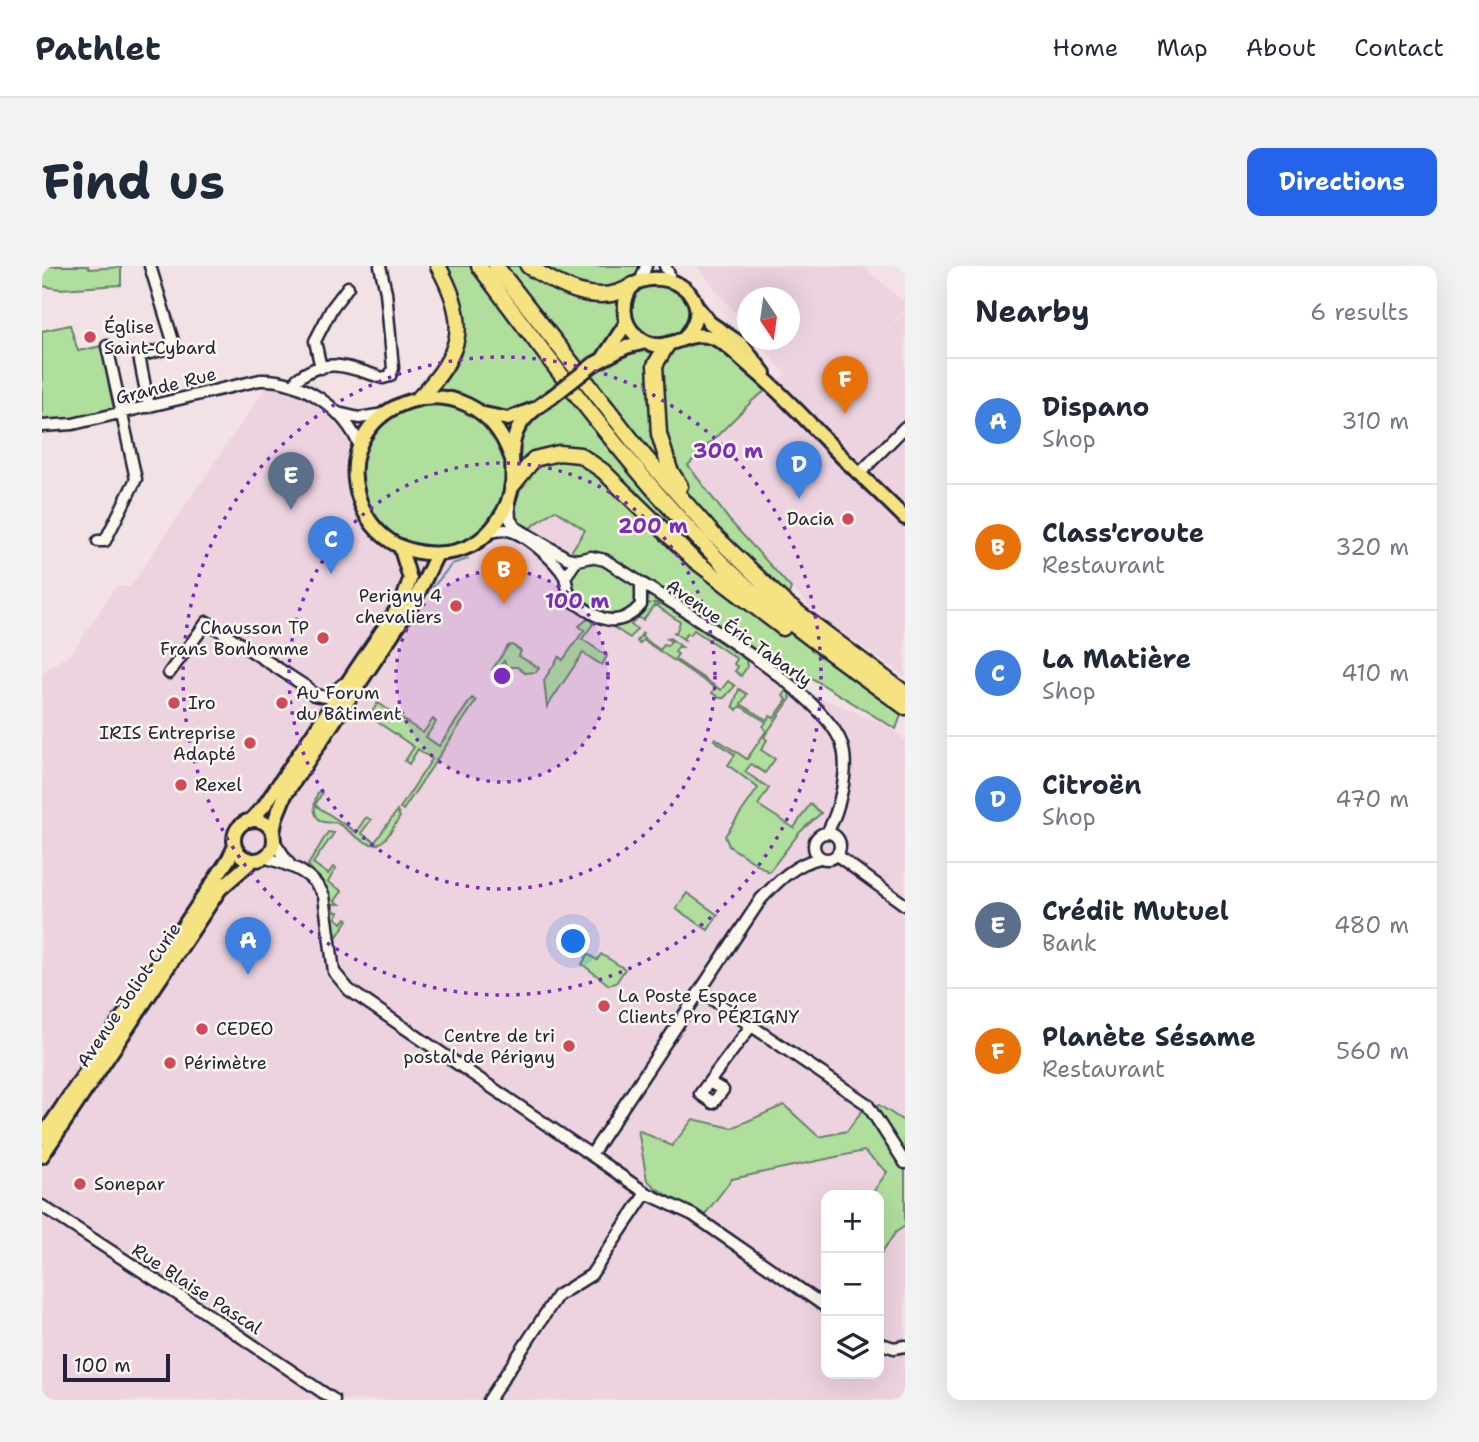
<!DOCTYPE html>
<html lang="en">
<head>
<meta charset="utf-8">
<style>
  body { margin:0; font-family:"Shantell Sans",sans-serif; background:#f2f2f3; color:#1f2937 }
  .controls { position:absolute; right:21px; bottom:21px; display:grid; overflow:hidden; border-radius:14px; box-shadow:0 7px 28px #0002 }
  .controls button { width:63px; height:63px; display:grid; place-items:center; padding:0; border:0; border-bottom:2px solid #e0e1e3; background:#fff; color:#1f2937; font:35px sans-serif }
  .compass { position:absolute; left:695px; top:21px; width:63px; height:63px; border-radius:50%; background:#fff; box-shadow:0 7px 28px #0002; rotate:167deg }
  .scale { position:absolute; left:21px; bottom:18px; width:107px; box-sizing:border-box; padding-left:7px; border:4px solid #22223b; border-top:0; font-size:19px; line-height:24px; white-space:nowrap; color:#22223b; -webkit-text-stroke:5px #fbf7ec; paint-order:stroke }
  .you { position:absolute; left:532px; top:676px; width:24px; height:24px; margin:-18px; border:5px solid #fff; border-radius:50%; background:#1a73e8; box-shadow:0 0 0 10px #1a73e833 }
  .badge { display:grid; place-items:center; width:46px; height:46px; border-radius:50%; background:#2563eb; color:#fff; font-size:23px; font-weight:700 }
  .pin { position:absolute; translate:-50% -58px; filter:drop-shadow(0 2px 4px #0008) }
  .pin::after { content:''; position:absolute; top:37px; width:24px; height:21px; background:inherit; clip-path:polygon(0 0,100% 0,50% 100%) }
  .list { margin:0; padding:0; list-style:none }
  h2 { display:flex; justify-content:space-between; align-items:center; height:91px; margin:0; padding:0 28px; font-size:30px }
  h2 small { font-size:23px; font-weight:400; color:#747a83 }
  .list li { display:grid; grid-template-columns:46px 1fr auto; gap:21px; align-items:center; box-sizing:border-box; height:126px; padding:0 28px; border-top:2px solid #e0e1e3 }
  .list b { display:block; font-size:26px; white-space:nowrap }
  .list p { margin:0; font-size:23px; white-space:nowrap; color:#747a83 }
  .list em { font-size:23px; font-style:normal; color:#747a83 }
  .icon { flex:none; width:38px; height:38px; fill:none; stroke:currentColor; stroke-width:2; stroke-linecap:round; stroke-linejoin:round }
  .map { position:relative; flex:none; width:863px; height:1134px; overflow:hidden; border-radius:14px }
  header { display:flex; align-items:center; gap:42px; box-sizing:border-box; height:98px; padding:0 35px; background:#fff; border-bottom:2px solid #e0e1e3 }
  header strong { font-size:33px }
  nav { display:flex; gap:38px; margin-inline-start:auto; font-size:24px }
  .intro { display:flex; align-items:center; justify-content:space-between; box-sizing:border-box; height:168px; padding:0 42px }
  h1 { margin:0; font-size:49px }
  .button { padding:18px 32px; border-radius:14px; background:#2563eb; color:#fff; font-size:24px; font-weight:700 }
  main { display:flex; gap:42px; padding:0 42px }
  aside { flex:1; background:#fff; border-radius:14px; box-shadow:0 7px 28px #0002 }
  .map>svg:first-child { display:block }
</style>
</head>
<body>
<header>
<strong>Pathlet</strong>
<nav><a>Home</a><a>Map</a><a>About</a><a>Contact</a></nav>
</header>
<div class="intro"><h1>Find us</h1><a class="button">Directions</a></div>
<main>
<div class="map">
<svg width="863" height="1134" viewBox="0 0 863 1134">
  <rect width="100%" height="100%" fill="#f3e2e5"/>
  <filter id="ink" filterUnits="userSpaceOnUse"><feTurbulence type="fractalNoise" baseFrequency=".0143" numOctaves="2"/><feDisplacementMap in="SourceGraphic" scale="14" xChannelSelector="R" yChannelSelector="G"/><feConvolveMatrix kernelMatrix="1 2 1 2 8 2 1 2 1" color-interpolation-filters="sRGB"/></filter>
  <g filter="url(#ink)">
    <!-- built -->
    <path fill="#edd3e0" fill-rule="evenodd" d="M655,0H821L863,37V43L841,68L863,45V411L775,349L688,255L646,198L710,135L742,109L746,111L715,74H748V32H706L705,62Z
      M235,114L296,147L318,181L445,267L512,244L544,264L749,419L842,458L863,473V1134H0V407L31,386L74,320L88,321L226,118ZM784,929H837V1108H784Z"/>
    <!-- green -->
    <path fill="#afde9d" stroke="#68806c" stroke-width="2" fill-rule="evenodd" d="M0,0H46L47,3L79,1V19L18,23L0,20Z
      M396,0H603L601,11C619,6 631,6 646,19L651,61L731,119L710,135L646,199L688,255L749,322L739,350L862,441L854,463L766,410L713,394L627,336L610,337L622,339L704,394L705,401L699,410L693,405L696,401L692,398L695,393L652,364L648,369L645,367L641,373L644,375L631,366L634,367L638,356L615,340H612L601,354L595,351L589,359L595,363L588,372L571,361L589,354L600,341L608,337L599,339L579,355L544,344L524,322L529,301L525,292L543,264L513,244L481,267L466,245L445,267L395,288L358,280L321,245L313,208L331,159L382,127L417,60ZM491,145L468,189L454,152Z
      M28,59L36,85L60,80L75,142L19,155L0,154V65Z
      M547,352L551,358L540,373L565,390L560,399L541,387L505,441L502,414L517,391L521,394L542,364L537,360Z
      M601,366L600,371L618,384L622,379L625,380L629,375L625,373L628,372L640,381H636L633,386L636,388L633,393L679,424L686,415L693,420L682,432H678L670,427L673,422L601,374L597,378L595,375Z
      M470,379L479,385L477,390L497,402L494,406L483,407L475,401H465L462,395L453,406L450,404L466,380Z
      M697,423L705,428L699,438L725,454L728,450L732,452L745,434L741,430L745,424L749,432L722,471L725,474L719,484L733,493L723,507L709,498L703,506L727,522L716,539L752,562L768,538L779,547L758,566L727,606L687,580L683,570L716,522L686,499L693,489L672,474L673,472L705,493L724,465L721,461L724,456L698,440L695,444L691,440Z
      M430,432L434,435L361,544L358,542L390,493L376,483L367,498L363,495L372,481L327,450L336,437L381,467L391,453L394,456L384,471L397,480Z
      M277,525L280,527L273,539L314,566L324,551L329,554L319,567L333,576L355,545L358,551C353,558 347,572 338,577C324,584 307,563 295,557C290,555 284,558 279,555C269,548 272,533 277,525Z
      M286,566L292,567L271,597L286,608L291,601L294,602L286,616L300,625L293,635L298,638H291L293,646H297L294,652L300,657L304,652L306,654L292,675L284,621L266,599Z
      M645,627L676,649L666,664L634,643Z
      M546,688L555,694L559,688L583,703L574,717L567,719L540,698Z
      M825,838L837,839L860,854L863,853V960L854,966L837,990V929H829L845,906L822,885L690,913L661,951L614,922L605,914L596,864L630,880L651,853L690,862L742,839L777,871L805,865Z"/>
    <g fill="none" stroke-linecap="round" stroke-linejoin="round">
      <!-- stream -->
      <path stroke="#628ba6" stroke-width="2" d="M478,193L479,173L492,153
        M391,321L410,298L426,293"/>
      <!-- minor casing -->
      <g stroke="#22223b" stroke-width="15">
        <path id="minor" d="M623,0L627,8
          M600,11L604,0
          M279,102L273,75L290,42L306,21
          M253,120L255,113C285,89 309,102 341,112L348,110L351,102L344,26L338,0
          M107,141L97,90L123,83L131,75L108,0
          M296,147L317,152L342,148
          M0,160L31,158L218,114C259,112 303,143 318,181
          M818,207L863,161
          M467,237L468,253L473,261L525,292L535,294
          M445,267C450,266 456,264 462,264C479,263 515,296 523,311
          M56,275H63L94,213L65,80
          M599,318V339C574,367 555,351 528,333L523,311L535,294L549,291L563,294C616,329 783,424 800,479C808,504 797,545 785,567
          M127,407L165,356L266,422L272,429L285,431L301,418
          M772 580a13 13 0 1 1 26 0a13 13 0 1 1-26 0Z
          M232,575L248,599
          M796,588L800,593L863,639
          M222,591C247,599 270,605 282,630L292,706L307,724L549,889L719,633C737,614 753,598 778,592
          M658,725L825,838L863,897
          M667,816L681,824L671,837L658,828L709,760
          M549,889L604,927L651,949L784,1041
          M0,940L158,1043L292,1134
          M837,1077L852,1082L863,1080
          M447,1134L515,1030L549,1009L604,927"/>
      </g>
      <!-- major casing -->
      <g stroke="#22223b" stroke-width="18">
        <path id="major" d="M655,41L668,57L699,78L722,107
          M644,70C677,30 624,0 592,18C579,33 579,57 595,70C625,97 645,54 679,76C691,84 700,94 711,103C746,132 774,165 806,197C825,215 844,233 863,252
          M562,91L585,56
          M552,98L584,81L604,76
          M442,148L466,153L492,143
          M469,191C432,85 289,135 316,229C322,250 334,267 353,278C376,290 407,291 430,279C450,268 467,243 470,219C472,201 467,185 474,167C480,151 498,139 511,130
          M192 574a20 20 0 1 1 40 0a20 20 0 1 1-40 0Z
          M208,555L222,540L361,334L368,313L358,280
          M231,567L234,551L243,529L373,334L395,288
          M0,871L186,594L193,580
          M0,890L178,623L211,594"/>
      </g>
      <!-- highway casing -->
      <g stroke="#22223b" stroke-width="19">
        <path id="highway" d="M437,0C509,96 581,194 664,281C723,343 794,391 863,441
          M454,0L604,192L671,268L742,336L863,427
          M486,0C516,19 557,43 591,19
          M625,79L613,99L617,168L628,204L638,220
          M377,132C422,87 427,55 396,0
          M470,220L492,193L517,187L538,189L561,205L652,294L741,362"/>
      </g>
      <!-- minor -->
      <use href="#minor" stroke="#fbf7ec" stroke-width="10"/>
      <!-- major -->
      <use href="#major" stroke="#f5e382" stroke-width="12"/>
      <!-- highway -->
      <use href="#highway" stroke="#f5e382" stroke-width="14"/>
      <!-- major-bridge casing -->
      <g stroke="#22223b" stroke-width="18" stroke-linecap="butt">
        <path id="major-bridge" d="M511,130L552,98"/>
      </g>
      <!-- major-bridge -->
      <use href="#major-bridge" stroke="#f5e382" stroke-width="12"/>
    </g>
  </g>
  <!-- distance rings -->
  <circle cx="460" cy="410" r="106" fill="#7b2cbf" fill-opacity=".12"/>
  <g fill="none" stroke="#7b2cbf" stroke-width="3.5" stroke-dasharray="3.5 7">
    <circle cx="460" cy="410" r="106"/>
    <circle cx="460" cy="410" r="213"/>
    <circle cx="460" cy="410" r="319"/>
  </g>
  <!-- markers -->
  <g fill="#d1495b" stroke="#fbf7ec" stroke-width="2.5">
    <circle cx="48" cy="71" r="7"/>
    <circle cx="806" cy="253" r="7"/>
    <circle cx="414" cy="340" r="7"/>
    <circle cx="281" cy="372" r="7"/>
    <circle cx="132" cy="437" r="7"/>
    <circle cx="240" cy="437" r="7"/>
    <circle cx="208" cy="477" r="7"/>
    <circle cx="139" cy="519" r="7"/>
    <circle cx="562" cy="740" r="7"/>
    <circle cx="160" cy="763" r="7"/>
    <circle cx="527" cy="780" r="7"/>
    <circle cx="128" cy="797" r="7"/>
    <circle cx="38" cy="918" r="7"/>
  </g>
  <g text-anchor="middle" stroke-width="5" stroke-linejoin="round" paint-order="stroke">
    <!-- poi labels -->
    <g font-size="18" fill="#22223b" stroke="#fbf7ec" text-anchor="start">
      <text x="62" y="67">Église<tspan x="62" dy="21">Saint-Cybard</tspan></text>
      <text x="792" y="259" text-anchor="end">Dacia</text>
      <text x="400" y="336" text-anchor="end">Perigny 4<tspan x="400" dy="21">chevaliers</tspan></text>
      <text x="267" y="368" text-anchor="end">Chausson TP<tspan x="267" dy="21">Frans Bonhomme</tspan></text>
      <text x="254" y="433">Au Forum<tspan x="254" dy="21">du Bâtiment</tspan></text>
      <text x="146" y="443">Iro</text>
      <text x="194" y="473" text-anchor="end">IRIS Entreprise<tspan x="194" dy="21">Adapté</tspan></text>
      <text x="153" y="525">Rexel</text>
      <text x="576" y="736">La Poste Espace<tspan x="576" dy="21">Clients Pro PÉRIGNY</tspan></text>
      <text x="174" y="769">CEDEO</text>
      <text x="513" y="776" text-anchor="end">Centre de tri<tspan x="513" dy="21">postal de Périgny</tspan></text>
      <text x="142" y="803">Périmètre</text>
      <text x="52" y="924">Sonepar</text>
    </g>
    <!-- street labels -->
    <g font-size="18" fill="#22223b" stroke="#fbf7ec">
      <text transform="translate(124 120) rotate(-14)" y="6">Grande Rue</text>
      <text transform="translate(697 367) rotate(35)" y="6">Avenue Éric Tabarly</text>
      <text transform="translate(87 729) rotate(-56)" y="6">Avenue Joliot Curie</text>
      <text transform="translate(155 1023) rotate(33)" y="6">Rue Blaise Pascal</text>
    </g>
  </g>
  <circle cx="460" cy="410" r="10" fill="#7b2cbf" stroke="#fbf7ec" stroke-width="3.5"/>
  <g font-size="21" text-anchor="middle" font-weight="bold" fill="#7b2cbf" stroke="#fbf7ec" stroke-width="5" stroke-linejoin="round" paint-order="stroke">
    <text x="686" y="192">300 m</text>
    <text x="611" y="267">200 m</text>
    <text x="535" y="342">100 m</text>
  </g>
</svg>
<div class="controls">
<button>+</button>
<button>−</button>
<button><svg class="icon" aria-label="layers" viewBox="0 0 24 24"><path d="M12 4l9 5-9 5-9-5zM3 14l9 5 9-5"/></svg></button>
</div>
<svg class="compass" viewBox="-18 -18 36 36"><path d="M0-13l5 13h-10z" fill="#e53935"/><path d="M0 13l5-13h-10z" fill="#747a83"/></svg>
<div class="scale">100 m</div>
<div class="you"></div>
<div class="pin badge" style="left:206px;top:709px;background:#3f7fe0">A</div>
<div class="pin badge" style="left:462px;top:338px;background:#e8710a">B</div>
<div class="pin badge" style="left:289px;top:308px;background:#3f7fe0">C</div>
<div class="pin badge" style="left:757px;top:233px;background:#3f7fe0">D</div>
<div class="pin badge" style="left:249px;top:244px;background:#5c6f8a">E</div>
<div class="pin badge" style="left:803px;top:148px;background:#e8710a">F</div>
</div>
<aside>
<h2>Nearby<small>6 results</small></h2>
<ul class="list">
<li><span class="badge" style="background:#3f7fe0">A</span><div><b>Dispano</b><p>Shop</p></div><em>310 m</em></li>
<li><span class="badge" style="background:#e8710a">B</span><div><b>Class'croute</b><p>Restaurant</p></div><em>320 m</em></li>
<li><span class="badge" style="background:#3f7fe0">C</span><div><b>La Matière</b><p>Shop</p></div><em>410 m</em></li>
<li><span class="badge" style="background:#3f7fe0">D</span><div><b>Citroën</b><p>Shop</p></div><em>470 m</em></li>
<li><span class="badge" style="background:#5c6f8a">E</span><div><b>Crédit Mutuel</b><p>Bank</p></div><em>480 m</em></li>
<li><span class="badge" style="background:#e8710a">F</span><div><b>Planète Sésame</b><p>Restaurant</p></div><em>560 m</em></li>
</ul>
</aside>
</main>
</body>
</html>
